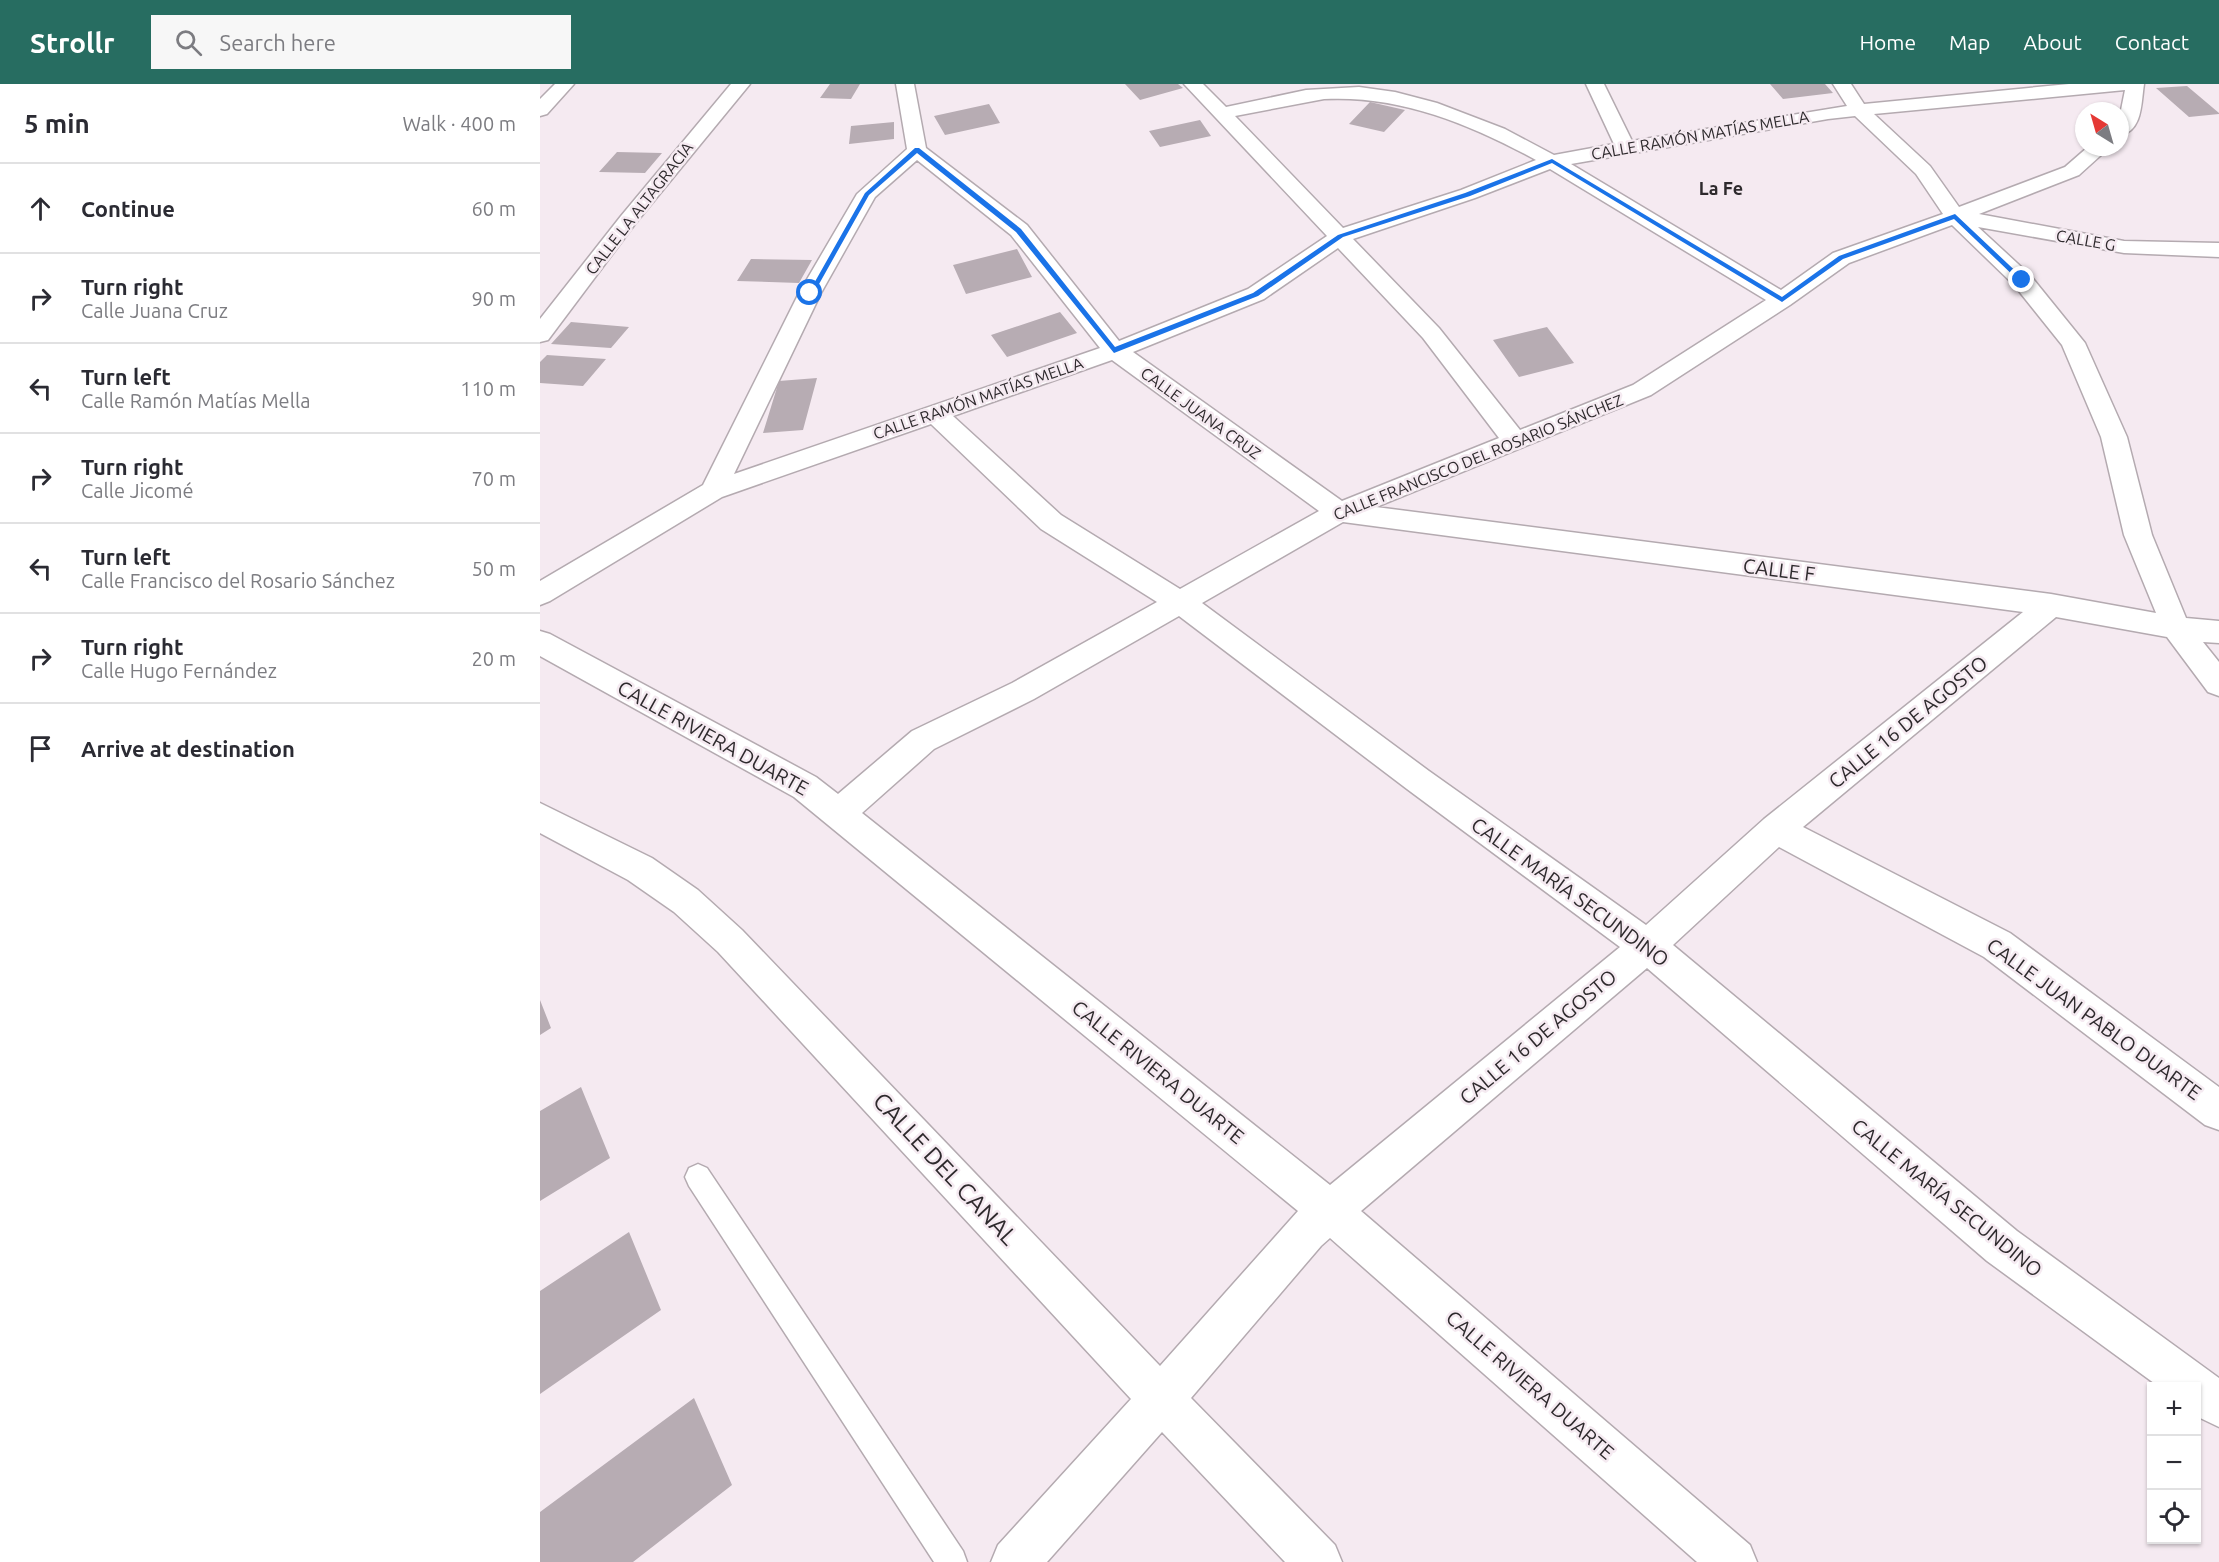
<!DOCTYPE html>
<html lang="en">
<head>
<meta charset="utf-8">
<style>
  body { margin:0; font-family:Ubuntu,sans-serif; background:#f7f7f7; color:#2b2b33 }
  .controls { position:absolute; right:18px; bottom:18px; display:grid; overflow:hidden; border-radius:0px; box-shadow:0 2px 4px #0004 }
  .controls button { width:54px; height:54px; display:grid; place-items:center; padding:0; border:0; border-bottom:2px solid #e1e1e2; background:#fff; color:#2b2b33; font:30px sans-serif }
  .compass { position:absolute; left:1535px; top:18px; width:54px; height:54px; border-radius:50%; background:#fff; box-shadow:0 2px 4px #0004; rotate:323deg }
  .stop { position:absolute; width:18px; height:18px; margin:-14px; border:4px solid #1a73e8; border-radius:50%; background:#fff }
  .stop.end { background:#1a73e8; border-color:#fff; box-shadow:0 2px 6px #0008 }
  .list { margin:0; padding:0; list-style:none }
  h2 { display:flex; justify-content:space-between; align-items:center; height:78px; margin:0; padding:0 24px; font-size:26px }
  h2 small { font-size:20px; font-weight:400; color:#7c7c81 }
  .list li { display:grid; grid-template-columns:39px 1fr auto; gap:18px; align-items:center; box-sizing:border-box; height:90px; padding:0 24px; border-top:2px solid #e1e1e2 }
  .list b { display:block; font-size:22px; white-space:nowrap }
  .list p { margin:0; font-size:20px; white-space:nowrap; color:#7c7c81 }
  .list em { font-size:20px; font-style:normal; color:#7c7c81 }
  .icon { flex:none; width:33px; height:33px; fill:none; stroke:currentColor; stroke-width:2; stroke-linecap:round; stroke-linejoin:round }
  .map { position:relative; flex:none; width:1679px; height:1478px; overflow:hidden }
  header { display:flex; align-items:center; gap:36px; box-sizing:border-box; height:84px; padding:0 30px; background:#276d61; color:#fff }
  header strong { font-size:28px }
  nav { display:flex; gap:33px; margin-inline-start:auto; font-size:21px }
  .search { width:420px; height:54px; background:#f7f7f7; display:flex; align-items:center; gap:15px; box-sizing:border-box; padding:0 21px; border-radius:0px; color:#7c7c81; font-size:22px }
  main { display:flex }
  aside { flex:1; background:#fff }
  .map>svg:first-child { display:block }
</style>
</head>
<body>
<header>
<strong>Strollr</strong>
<div class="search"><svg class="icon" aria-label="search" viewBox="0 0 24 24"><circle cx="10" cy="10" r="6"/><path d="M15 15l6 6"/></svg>Search here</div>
<nav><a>Home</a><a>Map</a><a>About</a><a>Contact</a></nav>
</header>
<main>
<aside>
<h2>5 min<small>Walk · 400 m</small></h2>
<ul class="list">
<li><svg class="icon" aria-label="ahead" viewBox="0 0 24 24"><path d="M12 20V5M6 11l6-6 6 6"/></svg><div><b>Continue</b></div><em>60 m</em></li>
<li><svg class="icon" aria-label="right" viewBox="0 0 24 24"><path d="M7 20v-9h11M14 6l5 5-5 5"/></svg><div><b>Turn right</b><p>Calle Juana Cruz</p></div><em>90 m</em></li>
<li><svg class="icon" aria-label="left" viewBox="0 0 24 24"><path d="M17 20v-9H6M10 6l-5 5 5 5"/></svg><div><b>Turn left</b><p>Calle Ramón Matías Mella</p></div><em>110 m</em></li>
<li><svg class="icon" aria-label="right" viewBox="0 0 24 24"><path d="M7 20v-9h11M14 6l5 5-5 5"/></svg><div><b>Turn right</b><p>Calle Jicomé</p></div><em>70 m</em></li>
<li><svg class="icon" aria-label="left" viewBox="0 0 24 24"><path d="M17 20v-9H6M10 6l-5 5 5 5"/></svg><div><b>Turn left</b><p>Calle Francisco del Rosario Sánchez</p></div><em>50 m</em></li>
<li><svg class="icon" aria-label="right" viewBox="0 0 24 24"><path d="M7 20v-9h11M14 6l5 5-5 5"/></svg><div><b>Turn right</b><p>Calle Hugo Fernández</p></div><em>20 m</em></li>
<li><svg class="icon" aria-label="arrive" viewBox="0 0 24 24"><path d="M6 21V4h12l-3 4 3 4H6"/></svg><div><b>Arrive at destination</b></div></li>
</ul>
</aside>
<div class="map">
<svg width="1679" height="1478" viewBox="0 0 1679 1478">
  <rect width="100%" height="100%" fill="#f5eaf1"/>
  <!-- building -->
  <path fill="#b7acb3" d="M290,0H320L311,15L280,14Z
    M585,0H638L643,4L600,16Z
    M1230,0H1285L1293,9L1243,15Z
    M1647,2L1679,29V30L1649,33L1616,4Z
    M830,18L865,26L844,48L809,40Z
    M449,20L460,39L405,51L394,32Z
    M660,36L671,52L620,63L609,47Z
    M354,38V55L309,60L311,42Z
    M77,68L122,69L105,89L59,88Z
    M477,165L492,193L426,210L413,181Z
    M211,175L272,176L259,199L197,197Z
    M520,228L537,249L467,273L451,251Z
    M31,238L89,243L71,264L11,260Z
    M1007,243L1034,279L979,293L953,256Z
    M7,271L66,275L43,302L0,299V278Z
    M277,294L263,346L223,349L239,297Z
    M0,916L11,944L0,951Z
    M41,1003L70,1074L0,1117V1027Z
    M89,1148L121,1226L0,1310V1207Z
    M154,1314L192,1401L93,1478H0V1428Z"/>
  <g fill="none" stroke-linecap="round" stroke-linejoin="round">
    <!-- lane casing -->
    <g stroke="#b4aab0" stroke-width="3">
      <path id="lane" d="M158,1080L167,1084L423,1467L427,1478H394L149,1102L145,1093L149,1084Z"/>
    </g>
    <!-- street casing -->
    <g stroke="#b4aab0" stroke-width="3">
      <path id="street" d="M15,0H34L7,30L0,32V15Z
        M191,0H210L95,140L8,256L0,258V235L81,132Z
        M356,0H374L386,64L487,141L579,257L708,205L787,152L644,0H663L686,23L766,6L819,3L855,8L897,19L965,45L1014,71L1074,60L1046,0H1064L1092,57L1307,22L1293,0H1311L1324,20L1529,0H1604C1601,19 1603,46 1580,52V31L1585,6L1334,30L1390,82L1419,123L1525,83L1548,63H1570L1539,91L1439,130L1584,157L1679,159V173L1584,169L1438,143L1490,191L1545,259L1587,353L1612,451L1646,534L1679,537V559L1663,558L1679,578V612L1668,608L1627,553L1516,533L1263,743L1470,849L1679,1003V1046L1665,1041L1444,873L1239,763L1133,861L1477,1147L1679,1294V1343L1656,1332V1302H1618L1447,1177L1107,884L821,1127L1210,1461L1217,1478H1157L790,1154L781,1162L651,1314L795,1461L802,1478H745L622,1348L507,1478H451L458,1461L591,1315L178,868L134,828L88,796L0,749V719L112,774L158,806L202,846L620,1282L758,1127L254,713L0,572V547L10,550L276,693L298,710L372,647L472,599L617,518L501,445L391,340L182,413L10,517L0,521V497L163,401L259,209L317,110L367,65ZM784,15C860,11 930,40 996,76L921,106L803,144L695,32ZM1315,32L1376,90L1403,130L1293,169L1241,206L1031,80L1288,35ZM377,76L471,151L560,264L194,390L281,209L335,113ZM1010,85L1226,216L1093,301L980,346L899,244L813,155L935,114ZM1412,141L1474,201L1522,261L1561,353L1584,451L1616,529L1511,510L836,423L1111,311L1250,221L1309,179ZM798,164L883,254L959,354L802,417L593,268L724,215ZM572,276L779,427L640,505L521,431L413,332ZM803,438L1483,528L1224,735L1106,841L889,687L662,519ZM639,532L867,705L1080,863L790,1101L322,729L394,665L494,615Z"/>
    </g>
    <!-- lane -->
    <use href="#lane" fill="#fff" fill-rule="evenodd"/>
    <!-- street -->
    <use href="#street" fill="#fff" fill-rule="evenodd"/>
  </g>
  <!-- route -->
  <path fill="#1a73e8" d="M375,64H379L481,145L575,263L713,209L798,151L925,109L1012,75L1242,213L1299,172L1415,130L1485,196L1479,197L1414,135L1303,175L1242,218L1012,79L930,112L803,153L718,212L574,269L476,148L377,69L329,111L274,209L268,210L325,109Z"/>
  <g text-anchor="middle" stroke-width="5" stroke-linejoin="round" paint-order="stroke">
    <!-- far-street labels -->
    <g font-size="16" fill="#2e2a2d" stroke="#f5eaf1">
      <text transform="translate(1160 51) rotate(-10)" y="6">CALLE RAMÓN MATÍAS MELLA</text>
      <text transform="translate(99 124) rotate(-52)" y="6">CALLE LA ALTAGRACIA</text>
      <text transform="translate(1546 156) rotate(10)" y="6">CALLE G</text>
      <text transform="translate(438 314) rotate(-19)" y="6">CALLE RAMÓN MATÍAS MELLA</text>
      <text transform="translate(661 329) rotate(36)" y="6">CALLE JUANA CRUZ</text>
      <text transform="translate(938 373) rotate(-22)" y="6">CALLE FRANCISCO DEL ROSARIO SÁNCHEZ</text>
    </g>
    <!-- far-neighbourhood labels -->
    <g font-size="18" font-weight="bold" fill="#2e2a2d" stroke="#f5eaf1">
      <text x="1181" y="111">La Fe</text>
    </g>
    <!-- street labels -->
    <g font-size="20" fill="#2e2a2d" stroke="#f5eaf1">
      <text transform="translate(1239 486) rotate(7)" y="7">CALLE F</text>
      <text transform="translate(1368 638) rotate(-39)" y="7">CALLE 16 DE AGOSTO</text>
      <text transform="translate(173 654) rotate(29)" y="7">CALLE RIVIERA DUARTE</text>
      <text transform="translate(1030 808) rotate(36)" y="7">CALLE MARÍA SECUNDINO</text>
      <text transform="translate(1554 935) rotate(36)" y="7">CALLE JUAN PABLO DUARTE</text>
      <text transform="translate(998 953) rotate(-40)" y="7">CALLE 16 DE AGOSTO</text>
      <text transform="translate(618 988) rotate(39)" y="7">CALLE RIVIERA DUARTE</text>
      <text transform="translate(1407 1114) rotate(39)" y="7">CALLE MARÍA SECUNDINO</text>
      <text transform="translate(990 1301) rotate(41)" y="7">CALLE RIVIERA DUARTE</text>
    </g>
    <!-- near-street labels -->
    <g font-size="24" fill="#2e2a2d" stroke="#f5eaf1">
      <text transform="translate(405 1085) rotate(47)" y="8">CALLE DEL CANAL</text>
    </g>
  </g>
</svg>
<div class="controls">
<button>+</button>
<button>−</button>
<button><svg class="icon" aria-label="locate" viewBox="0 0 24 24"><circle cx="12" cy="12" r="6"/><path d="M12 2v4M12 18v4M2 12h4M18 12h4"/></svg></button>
</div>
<svg class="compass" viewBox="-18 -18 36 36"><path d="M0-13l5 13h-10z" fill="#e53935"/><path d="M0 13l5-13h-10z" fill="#7c7c81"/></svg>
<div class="stop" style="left:270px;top:209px"></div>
<div class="stop end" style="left:1482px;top:196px"></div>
</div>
</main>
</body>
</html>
